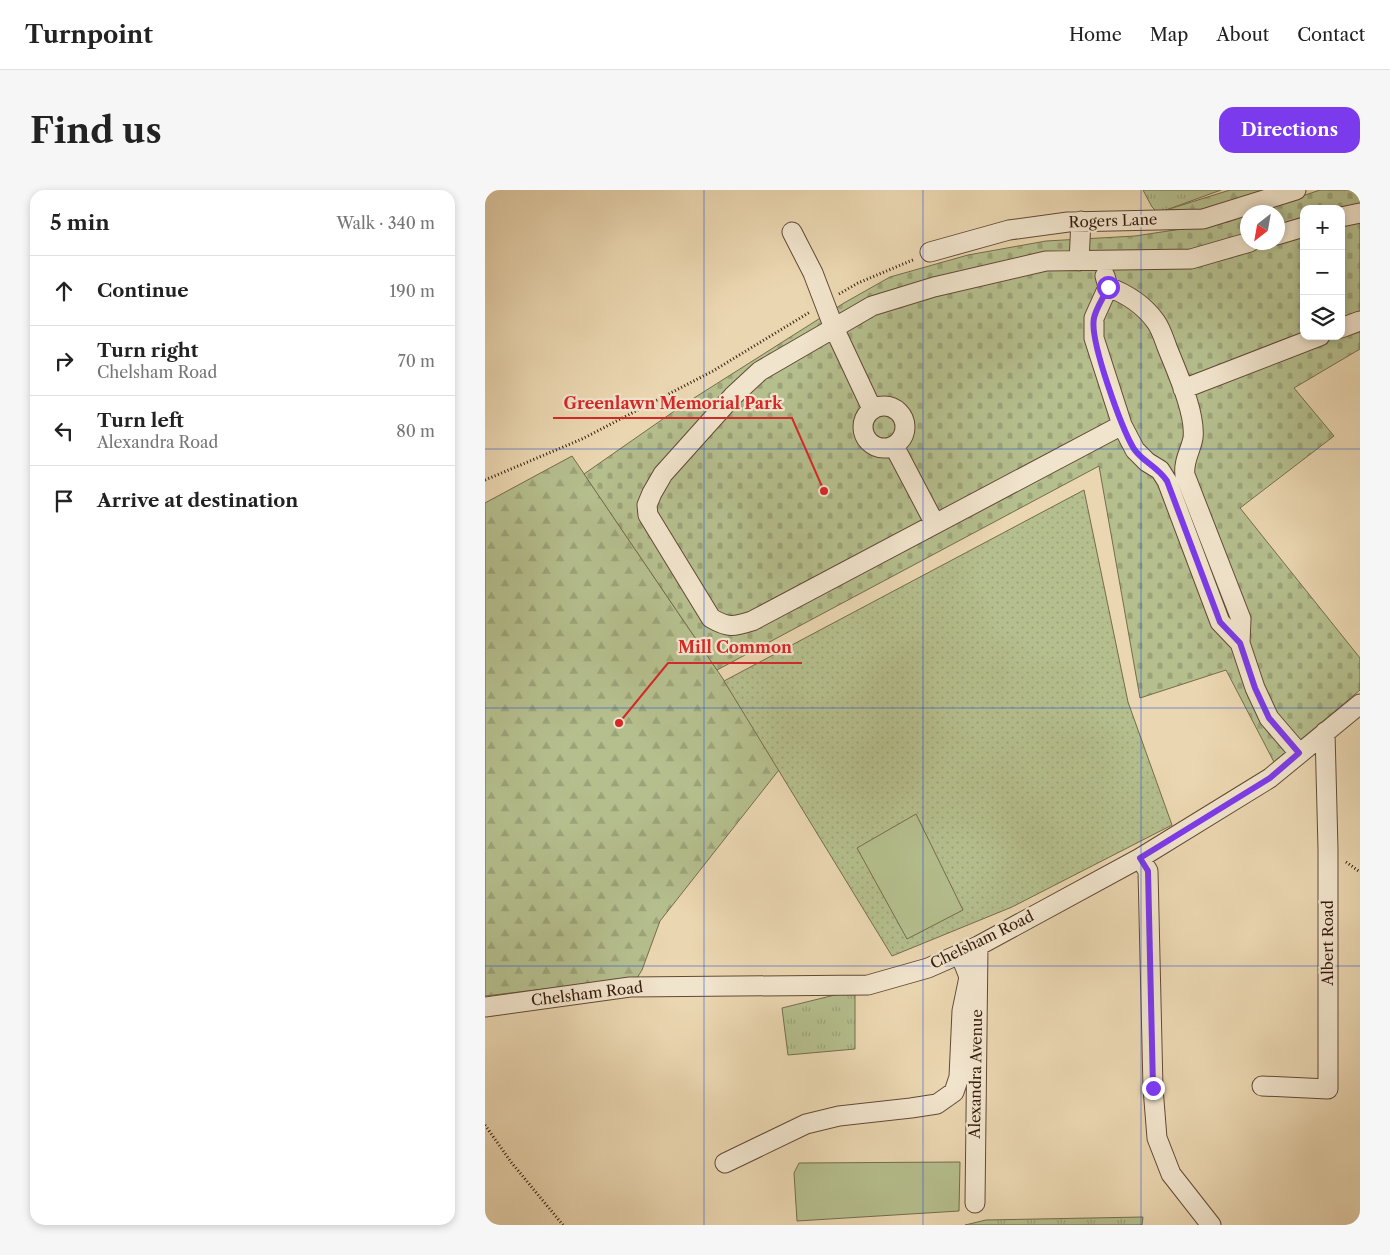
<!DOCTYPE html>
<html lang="en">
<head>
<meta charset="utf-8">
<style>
  body { margin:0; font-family:"Libre Caslon Text",serif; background:#f6f6f6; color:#222 }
  .controls { position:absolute; right:15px; top:15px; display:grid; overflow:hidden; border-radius:10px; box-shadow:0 2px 8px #0003 }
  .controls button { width:45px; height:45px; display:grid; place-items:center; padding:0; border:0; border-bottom:1px solid #e0e0e0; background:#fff; color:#222; font:25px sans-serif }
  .compass { position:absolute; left:755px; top:15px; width:45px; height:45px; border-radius:50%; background:#fff; box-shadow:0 2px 8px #0003; rotate:211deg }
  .stop { position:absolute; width:15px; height:15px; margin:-11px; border:4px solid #7c3aed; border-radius:50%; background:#fff }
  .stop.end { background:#7c3aed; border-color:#fff; box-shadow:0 1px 5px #0008 }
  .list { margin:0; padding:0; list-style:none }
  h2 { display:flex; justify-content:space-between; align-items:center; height:65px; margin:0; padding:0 20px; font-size:21px }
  h2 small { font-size:16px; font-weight:400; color:#767676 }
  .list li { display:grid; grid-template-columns:32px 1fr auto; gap:15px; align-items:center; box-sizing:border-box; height:70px; padding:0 20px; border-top:1px solid #e0e0e0 }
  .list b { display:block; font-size:19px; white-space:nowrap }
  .list p { margin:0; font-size:16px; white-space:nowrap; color:#767676 }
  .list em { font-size:16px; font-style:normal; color:#767676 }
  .icon { flex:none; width:28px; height:28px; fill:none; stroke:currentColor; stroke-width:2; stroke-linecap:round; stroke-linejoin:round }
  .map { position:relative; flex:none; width:875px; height:1035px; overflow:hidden; border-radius:15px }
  header { display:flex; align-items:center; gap:30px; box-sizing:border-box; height:70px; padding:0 25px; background:#fff; border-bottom:1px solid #e0e0e0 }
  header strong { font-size:24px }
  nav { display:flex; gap:28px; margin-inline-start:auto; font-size:18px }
  .intro { display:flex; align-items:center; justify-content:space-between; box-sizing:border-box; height:120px; padding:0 30px }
  h1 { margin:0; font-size:35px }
  .button { padding:12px 22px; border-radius:15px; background:#7c3aed; color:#fff; font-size:18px; font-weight:700 }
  main { display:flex; gap:30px; padding:0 30px }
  aside { flex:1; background:#fff; border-radius:15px; box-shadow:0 2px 8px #0003 }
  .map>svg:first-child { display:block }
</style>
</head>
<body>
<header>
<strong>Turnpoint</strong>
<nav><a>Home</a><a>Map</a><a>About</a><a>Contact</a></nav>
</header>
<div class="intro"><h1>Find us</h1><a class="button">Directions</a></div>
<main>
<aside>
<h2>5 min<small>Walk · 340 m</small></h2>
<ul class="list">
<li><svg class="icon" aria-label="ahead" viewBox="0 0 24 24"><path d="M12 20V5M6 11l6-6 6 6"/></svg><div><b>Continue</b></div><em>190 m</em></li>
<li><svg class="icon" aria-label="right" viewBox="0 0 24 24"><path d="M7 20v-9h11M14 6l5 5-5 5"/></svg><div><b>Turn right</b><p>Chelsham Road</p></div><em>70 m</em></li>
<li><svg class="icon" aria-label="left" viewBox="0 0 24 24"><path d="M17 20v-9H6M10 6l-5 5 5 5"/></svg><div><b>Turn left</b><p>Alexandra Road</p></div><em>80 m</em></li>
<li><svg class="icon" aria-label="arrive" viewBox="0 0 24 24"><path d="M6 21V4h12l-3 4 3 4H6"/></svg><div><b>Arrive at destination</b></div></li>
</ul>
</aside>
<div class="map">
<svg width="875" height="1035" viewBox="0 0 875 1035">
  <defs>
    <pattern id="grass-tufts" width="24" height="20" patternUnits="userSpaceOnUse" patternTransform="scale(1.25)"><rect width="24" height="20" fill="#b5be8d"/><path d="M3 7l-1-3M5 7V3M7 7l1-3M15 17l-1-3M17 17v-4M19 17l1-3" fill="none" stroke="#9ca378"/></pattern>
    <pattern id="forest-firs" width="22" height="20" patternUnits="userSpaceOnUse" patternTransform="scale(1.25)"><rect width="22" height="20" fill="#b5be8d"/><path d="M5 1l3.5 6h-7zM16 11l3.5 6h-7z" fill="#9ca378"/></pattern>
    <pattern id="cemetery-stones" width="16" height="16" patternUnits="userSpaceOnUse" patternTransform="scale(1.25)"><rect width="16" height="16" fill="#b5be8d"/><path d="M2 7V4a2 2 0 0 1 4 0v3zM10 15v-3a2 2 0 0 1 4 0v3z" fill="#9ca378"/></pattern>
    <pattern id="park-dots" width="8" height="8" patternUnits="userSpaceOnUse" patternTransform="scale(1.25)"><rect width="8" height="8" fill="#b5be8d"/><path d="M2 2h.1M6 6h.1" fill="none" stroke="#9ca378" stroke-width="1.8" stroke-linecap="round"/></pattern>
  </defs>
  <rect width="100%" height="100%" fill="#ead6b0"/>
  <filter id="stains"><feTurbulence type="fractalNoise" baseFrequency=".004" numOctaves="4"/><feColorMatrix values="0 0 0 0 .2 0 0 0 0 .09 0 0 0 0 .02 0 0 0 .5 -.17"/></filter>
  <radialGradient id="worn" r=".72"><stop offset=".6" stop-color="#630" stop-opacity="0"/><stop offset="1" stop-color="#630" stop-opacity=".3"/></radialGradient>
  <!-- grass -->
  <path fill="url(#grass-tufts)" stroke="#756c4c" d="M658,0H736L673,23L667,17Z
    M370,800V859L303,865L297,818Z
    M658,1027L657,1035H480L501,1030Z"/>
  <!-- forest -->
  <path fill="url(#forest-firs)" stroke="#756c4c" d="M745,0H791L720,20H681Z
    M87,266L297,576L175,731L157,780L152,788L0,806V313Z"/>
  <!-- cemetery -->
  <path fill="url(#cemetery-stones)" stroke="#756c4c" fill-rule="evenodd" d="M835,0H875V159L809,198L849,246L755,318L875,468V500L789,572L741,480L655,508L614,276L232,480L99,284L198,215L359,113L405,87L483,65L561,51L650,46L743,32L762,25V52H792V22H770ZM819,19H856V146H819Z"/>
  <!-- park -->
  <path fill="url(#park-dots)" stroke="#756c4c" d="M599,300L643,512L687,635L527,717L407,766L239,491Z"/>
  <!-- pitch -->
  <path fill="#b5be8d" stroke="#756c4c" d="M431,624L478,720L422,749L372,658Z
    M475,972L474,1021L312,1031L309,983L314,973Z"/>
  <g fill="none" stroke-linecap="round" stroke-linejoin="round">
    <!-- minor casing -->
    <g stroke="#624935" stroke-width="21">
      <path id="minor" d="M856,27L875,23
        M307,42L328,83L349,138L387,219
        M792,45L819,37
        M445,62L524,40L583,32L718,29L811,0
        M594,71L596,31
        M620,86L623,97L609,128V148L637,235L650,260L662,272L675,280L682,291L735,432L755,453
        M623,97C642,104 659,115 671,132C676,139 679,149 682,157C691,180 711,223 708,248C706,260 698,271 700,285L756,429L755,453L770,498L784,528L814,563
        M856,138L875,131
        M698,199L835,146
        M378 237a21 21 0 1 1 42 0a21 21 0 1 1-42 0Z
        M637,235L267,431C248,437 243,438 226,428L163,325L162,315L167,303L178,284L248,206L275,181L387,116L449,97L561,71L706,69L765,52
        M409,256L450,334
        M655,668L663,681L668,898L672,948L686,984L726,1035
        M0,817L145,797L383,795L443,778L493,756L655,668L785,588L875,514
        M777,896L843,899V659L840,542
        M240,973L321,934L354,926L426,918L452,914L469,902L474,887L477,821L484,787L475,764
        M490,1013L493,756"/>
    </g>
    <!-- path -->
    <path stroke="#351a0c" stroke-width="3" stroke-dasharray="1 2.5" stroke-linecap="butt" d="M354,104L373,93L430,69
      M0,290L97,249L228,181L325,122
      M861,672L875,682
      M0,935L26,972L78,1035"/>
    <!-- minor -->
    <use href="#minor" stroke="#f1e4cc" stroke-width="19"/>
  </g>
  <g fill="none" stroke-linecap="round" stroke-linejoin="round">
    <!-- route -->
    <path stroke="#7c3aed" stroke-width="6" d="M623,97C619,107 611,118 609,128C604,150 637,239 649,259C658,272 672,276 682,291L735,432L755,453L770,498L784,528L814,563L785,588L655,668L663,681L668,898"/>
  </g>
  <!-- grid -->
  <path fill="none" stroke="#1d4ed8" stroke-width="1" stroke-opacity="0.55" d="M219,0V1035M438,0V1035M656,0V1035M0,259H875M0,518H875M0,776H875"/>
  <g text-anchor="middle" stroke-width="4.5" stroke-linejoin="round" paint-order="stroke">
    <!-- street labels -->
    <g font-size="15" fill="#351a0c" stroke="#f1e4cc">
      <text transform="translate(628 31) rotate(-2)" y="5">Rogers Lane</text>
      <text transform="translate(497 750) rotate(-26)" y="5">Chelsham Road</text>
      <text transform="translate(843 753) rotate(-90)" y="5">Albert Road</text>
      <text transform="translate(102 804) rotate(-7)" y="5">Chelsham Road</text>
      <text transform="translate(491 884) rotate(-89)" y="5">Alexandra Avenue</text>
    </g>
  </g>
  <!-- callouts -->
  <path fill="none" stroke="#d62828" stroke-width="2" d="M339 301L307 228H68M134 533L183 473H317"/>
  <g fill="#d62828" stroke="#f1e4cc" stroke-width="2">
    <circle cx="339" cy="301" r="5"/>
    <circle cx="134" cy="533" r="5"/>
  </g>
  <g font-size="16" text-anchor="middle" font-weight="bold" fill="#d62828" stroke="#f1e4cc" stroke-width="4.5" stroke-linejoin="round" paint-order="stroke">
    <text x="188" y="219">Greenlawn Memorial Park</text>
    <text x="250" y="463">Mill Common</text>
  </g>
  <rect width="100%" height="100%" filter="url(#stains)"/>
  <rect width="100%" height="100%" fill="url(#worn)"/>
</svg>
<div class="controls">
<button>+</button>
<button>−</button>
<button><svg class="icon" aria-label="layers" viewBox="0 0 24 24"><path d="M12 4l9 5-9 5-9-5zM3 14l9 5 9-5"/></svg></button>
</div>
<svg class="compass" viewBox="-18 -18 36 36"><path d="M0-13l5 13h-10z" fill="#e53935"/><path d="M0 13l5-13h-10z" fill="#767676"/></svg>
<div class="stop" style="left:623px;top:97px"></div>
<div class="stop end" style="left:668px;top:898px"></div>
</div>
</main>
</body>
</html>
